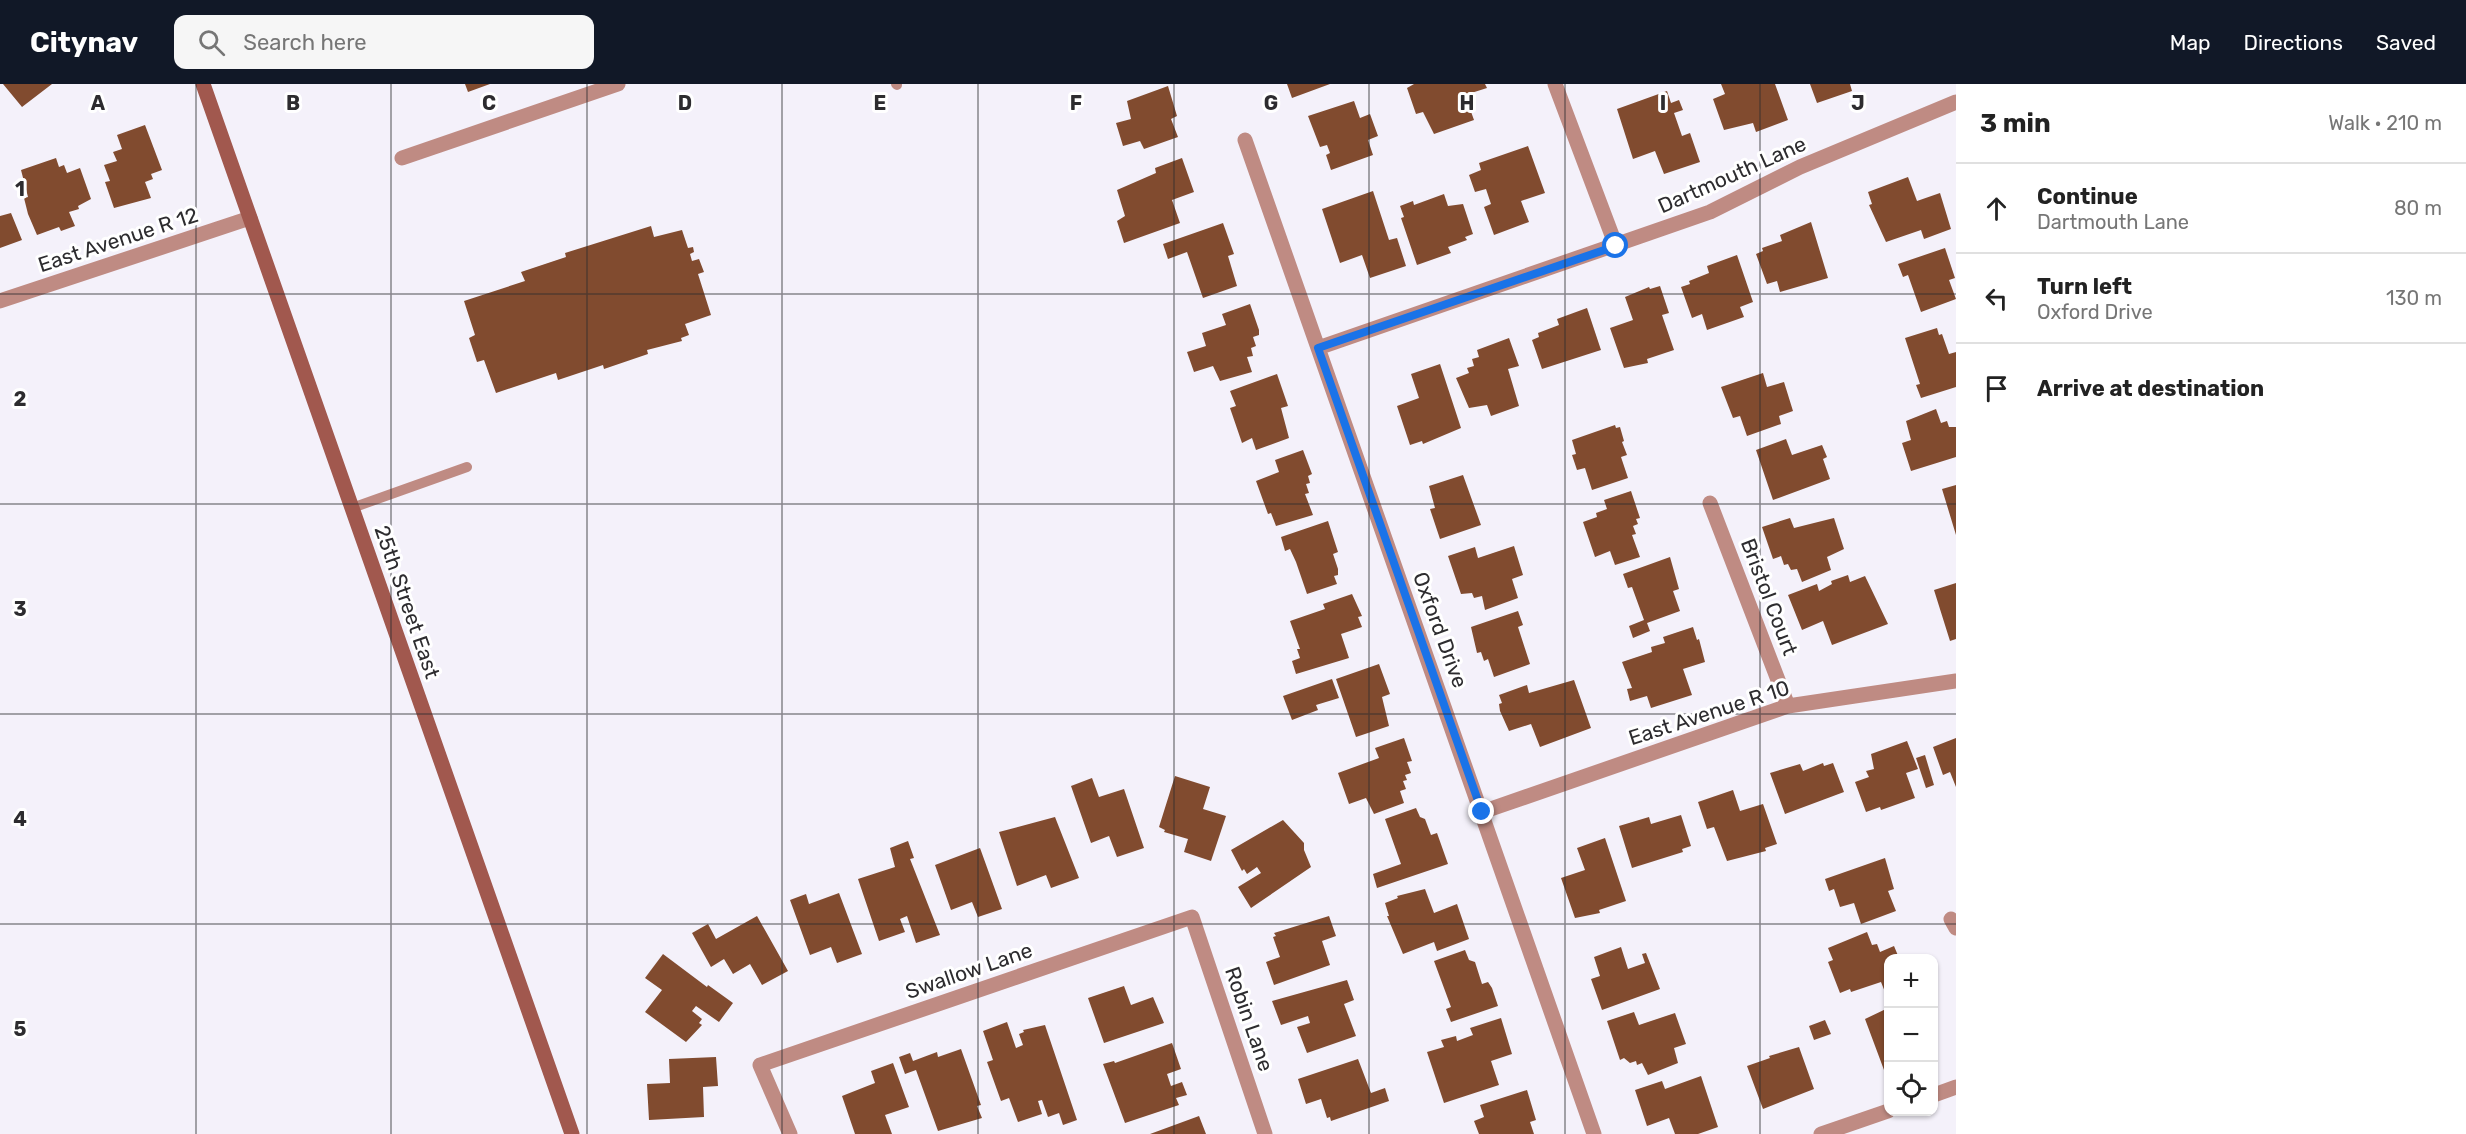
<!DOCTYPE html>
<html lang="en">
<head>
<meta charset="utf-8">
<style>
  body { margin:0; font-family:Rubik,sans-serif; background:#f6f6f6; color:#222 }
  .controls { position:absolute; right:18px; bottom:18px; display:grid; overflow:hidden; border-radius:12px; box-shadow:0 2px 4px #0004 }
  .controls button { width:54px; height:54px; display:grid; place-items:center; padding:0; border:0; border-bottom:2px solid #e0e0e0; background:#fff; color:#222; font:30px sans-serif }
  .stop { position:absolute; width:18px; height:18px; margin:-14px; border:4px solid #1a73e8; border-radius:50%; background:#fff }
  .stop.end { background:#1a73e8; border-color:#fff; box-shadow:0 2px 6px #0008 }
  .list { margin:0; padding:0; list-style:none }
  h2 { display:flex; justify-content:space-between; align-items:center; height:78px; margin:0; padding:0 24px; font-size:26px }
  h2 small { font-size:20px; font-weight:400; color:#767676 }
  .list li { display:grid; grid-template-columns:39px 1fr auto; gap:18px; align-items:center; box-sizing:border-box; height:90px; padding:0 24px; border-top:2px solid #e0e0e0 }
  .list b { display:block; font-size:22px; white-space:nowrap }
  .list p { margin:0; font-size:20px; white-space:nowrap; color:#767676 }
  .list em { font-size:20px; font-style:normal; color:#767676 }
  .icon { flex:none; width:33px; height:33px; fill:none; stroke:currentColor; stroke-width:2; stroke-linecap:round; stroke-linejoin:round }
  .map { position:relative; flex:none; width:1956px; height:1050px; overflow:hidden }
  header { display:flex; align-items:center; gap:36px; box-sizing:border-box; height:84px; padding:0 30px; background:#111827; color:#fff }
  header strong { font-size:28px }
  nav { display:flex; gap:33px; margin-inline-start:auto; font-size:21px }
  .search { width:420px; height:54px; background:#f6f6f6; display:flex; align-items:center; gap:15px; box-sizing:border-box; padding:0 21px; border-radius:12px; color:#767676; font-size:22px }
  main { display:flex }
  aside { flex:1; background:#fff }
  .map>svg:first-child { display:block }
</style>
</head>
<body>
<header>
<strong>Citynav</strong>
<div class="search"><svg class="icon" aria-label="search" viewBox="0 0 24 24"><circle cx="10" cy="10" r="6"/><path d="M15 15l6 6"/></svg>Search here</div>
<nav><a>Map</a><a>Directions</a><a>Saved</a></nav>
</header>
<main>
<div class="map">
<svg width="1956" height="1050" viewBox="0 0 1956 1050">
  <rect width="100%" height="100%" fill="#f4f1fa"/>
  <!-- building -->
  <path fill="#814b2f" d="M3,0H52L22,23Z
    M465,0H490L468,8Z
    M1287,0H1330L1292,14Z
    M1414,0H1485L1487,4L1465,11L1474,36L1434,50L1423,28L1416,30L1407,4Z
    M1721,0H1775L1788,36L1756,48L1753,39L1724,46L1713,15L1725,10Z
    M1810,0H1850L1852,7L1817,19Z
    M1168,2L1177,32L1171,35L1178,53L1144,65L1140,57L1123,62L1116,39L1131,35L1127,17Z
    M1667,7L1671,19L1679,16L1683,26L1674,29L1682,52L1690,49L1700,78L1664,90L1655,67L1633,75L1617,25Z
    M1354,17L1360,34L1370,30L1378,52L1368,56L1373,71L1331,86L1326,71L1330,69L1327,61L1320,63L1308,32Z
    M145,41L162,86L151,90L153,95L145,98L151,114L114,124L105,98L110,97L104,81L117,77L113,68L122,65L117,51Z
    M1528,62L1545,109L1521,117L1529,138L1494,151L1484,123L1491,120L1486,105L1475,108L1469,91L1481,86L1479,79Z
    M56,74L59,83L64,81L67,89L80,84L91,115L78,122L79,125L69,128L75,142L61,147L59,143L37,151L28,130L24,114L28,113L21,86Z
    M1182,74L1194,108L1172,116L1180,139L1124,159L1117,137L1125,132L1117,106L1156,89L1155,84Z
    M1908,93L1917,117L1940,109L1951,145L1924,155L1921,146L1886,158L1869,121L1872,120L1868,108Z
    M1373,107L1389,156L1397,154L1406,182L1370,194L1362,171L1340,179L1322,125Z
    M1444,110L1448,122L1463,120L1473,150L1465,153L1467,156L1448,163L1451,169L1417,181L1401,134L1404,133L1400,122L1413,117L1414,121Z
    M11,129L22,156L0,164V132Z
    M1811,138L1828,194L1780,208L1777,197L1767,200L1756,170L1763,167L1762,164L1782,157L1780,151Z
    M1223,139L1234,170L1228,172L1237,202L1203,214L1187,168L1168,175L1163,160Z
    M651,142L654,153L682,146L688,164L693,163L694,168L690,170L692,177L699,175L704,188L698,190L711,231L685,240L689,251L681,254L682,257L647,266L648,270L604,285L603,281L558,296L556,289L496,309L484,276L477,278L469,254L475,251L464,217L525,197L521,188L566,173L565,169Z
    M1945,164L1955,194L1949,196L1956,215L1921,228L1908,191L1903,193L1898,180Z
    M1737,171L1753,218L1740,223L1744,233L1707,246L1702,230L1692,234L1681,203L1690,200L1689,197L1709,189L1707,182Z
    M1660,202L1669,229L1662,231L1674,266L1647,275L1648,279L1624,284L1610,244L1633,236L1625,213L1649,203L1650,205Z
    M1250,220L1259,246V251L1253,253L1256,262L1251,264L1253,272L1247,273L1252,288L1220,297L1213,282L1194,288L1187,268L1206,262L1202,249L1226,241L1222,230Z
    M1587,224L1601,266L1542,285L1532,256L1539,253L1538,249L1559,241L1557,235Z
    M1937,244L1939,251L1942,250L1949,270L1956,268V303L1921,314L1916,301L1920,300L1905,254Z
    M1509,254L1519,282L1508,285L1519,322L1491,332L1487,321L1469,324L1456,294L1469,289L1467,284L1474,282L1472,275L1479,273L1477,266Z
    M1440,280L1461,344L1423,360L1422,357L1410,361L1397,322L1419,314L1411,290Z
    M1763,289L1767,303L1784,298L1793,327L1779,332L1781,340L1747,352L1740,332L1733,334L1721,303Z
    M1277,290L1288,322L1281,324L1289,354L1256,366L1252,354L1242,359L1230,324L1236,322L1230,307Z
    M1936,325L1941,339L1947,337L1949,343H1956V373L1911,387L1902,359L1911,356L1906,337Z
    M1615,341L1616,344L1620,343L1624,357L1622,358L1627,371L1621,373L1628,394L1592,406L1585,384L1577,386L1572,371L1576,370L1572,356Z
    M1786,355L1792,371L1822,361L1827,373L1823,375L1830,395L1773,416L1756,366Z
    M1303,366L1312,390L1308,392L1310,399L1306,400L1309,409L1305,410L1313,431L1276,442L1271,429L1268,430L1256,397L1279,388L1275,376Z
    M1463,391L1481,441L1440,455L1430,425L1435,424L1429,402Z
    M1956,401V451L1942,405Z
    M1631,407L1640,434L1636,435L1638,440L1633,442L1636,450L1632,451L1640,473L1615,481L1610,467L1595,473L1583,438L1597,433L1596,429L1607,425L1604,416Z
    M1790,434L1794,444L1834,434L1844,465L1827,473L1831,486L1802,498L1797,485L1791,486L1788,480L1784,481L1781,472L1773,475L1762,443Z
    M1328,437L1338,468L1333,470L1338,485V491L1334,492L1337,500L1307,510L1296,478L1290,465L1285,467L1281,453Z
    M1514,462L1523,491L1512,495L1518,514L1485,526L1482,512L1474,514L1472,509L1461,510L1448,472L1475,463L1478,474Z
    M1670,473L1679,505L1673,507L1680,527L1647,539L1650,547L1633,554L1629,542L1644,536L1632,503L1628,504L1623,490Z
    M1848,491L1850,498L1865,492L1888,540L1832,561L1823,537L1802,546L1788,511L1817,500L1819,507L1832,500L1831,497Z
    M1956,499V555L1950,557L1934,506Z
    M1352,510L1362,532L1358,533L1362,543L1341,550L1349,574L1296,590L1292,577L1300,574L1297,565H1300L1290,537L1325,525L1323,520Z
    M1518,527L1523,541L1518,543L1530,580L1494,593L1488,575L1484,577L1481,568L1477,569L1471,543Z
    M1693,543L1697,556L1699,555L1705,578L1683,585L1692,611L1651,624L1647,612L1630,617L1627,605L1632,604L1622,578L1652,568L1651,563L1665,559L1663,553Z
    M1379,580L1390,610L1382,613L1389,642L1356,653L1336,595Z
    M1332,595L1339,614L1316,621L1318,626L1292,636L1283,612Z
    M1574,596L1591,644L1540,663L1531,640L1509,647L1500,627L1499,620L1502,619L1499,611L1527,601L1529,609Z
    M1404,654L1412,677L1407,678L1411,689L1405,691L1407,696L1403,697L1406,705L1400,707L1404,719L1374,730L1366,714L1349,720L1338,689L1379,674L1375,664Z
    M1956,654V703L1950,688L1943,691L1933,663Z
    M1907,657L1918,685L1906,689L1915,714L1881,726L1880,723L1866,728L1855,698L1869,693L1866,687L1874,685L1871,670Z
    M1925,671L1934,701L1926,704L1916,674Z
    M1823,679L1824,682L1833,679L1844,708L1785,730L1770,689L1800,680L1803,687Z
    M1175,692L1210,703L1203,725L1226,732L1211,777L1184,768L1188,755L1164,748L1165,746L1159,743Z
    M1092,694L1099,713L1124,705L1144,764L1117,773L1109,752L1091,759L1071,702Z
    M1733,706L1740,727L1763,720L1777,760L1765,764L1766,767L1727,777L1714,743L1707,745L1698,718Z
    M1416,724L1420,733L1425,735L1431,751L1437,749L1448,780L1377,804L1373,790L1401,780L1385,735Z
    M1681,731L1691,762L1682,765L1683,768L1632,784L1619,742L1649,733L1651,740Z
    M1055,733L1079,794L1051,804L1046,791L1017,802L999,748Z
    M1283,736L1304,759V766L1311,783L1251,824L1238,803L1261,789L1257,783L1247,790L1244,785L1242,787L1231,766Z
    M1605,754L1626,817L1599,826L1600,829L1575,834L1561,794L1585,786L1577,764Z
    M908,757L914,774L910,775L940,851L916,859L907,832L900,835L905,848L879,857L858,795L895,783L890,764Z
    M980,764L1002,825L978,833L972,818L951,826L935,781Z
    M1885,774L1894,805L1888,807L1896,827L1861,840L1854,819L1840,823L1834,805L1829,807L1825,795Z
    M1425,805L1434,829L1457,820L1469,855L1437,867L1434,858L1403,870L1387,832H1389L1385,819L1398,814L1397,812Z
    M839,809L862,870L837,879L831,863L810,871L790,816L806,810L809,820Z
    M757,832L788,887L762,901L750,880L733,890L724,875L711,883L692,849L708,840L716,855Z
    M1329,832L1336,852L1322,857L1330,881L1274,901L1266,878L1280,873L1273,853L1276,852L1274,849Z
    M1867,848L1872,861L1877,860L1880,868L1894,862L1899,874H1888V907L1885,908L1881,898L1851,908L1850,905L1840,909L1828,878L1833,876L1828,864Z
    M1621,863L1628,885L1645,879L1642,870L1646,869L1660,905L1602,926L1591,895L1600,892L1594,873Z
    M1465,866L1469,876L1475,878L1482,900L1488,898L1492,904L1498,922L1451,938L1446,925L1451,923L1434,877Z
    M663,870L707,903L708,901L733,919L719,938L696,922L692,927L702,935L699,939L702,941L686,958L645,928L662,906L645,894Z
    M1347,896L1354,916L1344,920L1356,952L1307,969L1297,943L1310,939L1308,932L1281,941L1272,917Z
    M1124,902L1131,921L1153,913L1164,939L1104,959L1088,914Z
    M1888,924V985L1884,986L1865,935Z
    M1634,928L1639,941L1675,929L1686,960L1674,964L1678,979L1648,991L1642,979L1637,981L1636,977L1630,979L1624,974L1620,976L1607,937Z
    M1501,934L1512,970L1491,977L1499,1001L1444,1019L1427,968L1444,963L1441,956L1456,952L1457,957L1473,951L1470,944Z
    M1825,936L1831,950L1814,956L1809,942Z
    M1007,938L1016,964L1023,961L1019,950L1024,948L1023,946L1045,941L1077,1036L1063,1041L1059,1029L1048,1033L1042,1016L1038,1017L1042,1030L1018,1038L1009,1014L1001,1017L987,978L993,976L983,947Z
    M1172,959L1181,985L1167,990L1171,1002L1182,998L1187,1011L1176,1014L1179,1021L1125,1039L1103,980L1114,977L1115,979Z
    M1799,963L1814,1005L1763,1025L1747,982L1770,974L1769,972Z
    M961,965L981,1021L977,1022L982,1034L938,1047L916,986L905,990L899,973L910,969L913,977L937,968L938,973Z
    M716,973L718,1002L703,1003L704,1033L649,1036L647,1000L670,999L669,975Z
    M1358,975L1371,1009L1385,1004L1389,1017L1331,1037L1330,1033L1327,1034L1321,1015L1306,1020L1298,995Z
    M893,979L909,1023L885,1031L892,1050H855L842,1012L875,999L871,987Z
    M1701,992L1718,1043L1698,1050H1675L1669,1034L1647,1042L1635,1006L1662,997L1665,1005Z
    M1527,1006L1536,1036L1530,1038L1534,1050H1479L1474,1037L1484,1033L1480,1021Z
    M1199,1032L1206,1050H1150Z"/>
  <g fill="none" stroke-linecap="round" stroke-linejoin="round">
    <!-- service -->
    <path stroke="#bf8b83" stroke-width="10" d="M896,0L897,1
      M352,424L467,383"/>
    <!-- minor -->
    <path stroke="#bf8b83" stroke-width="15" d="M1555,0L1616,162
      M1245,56L1594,1050
      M402,74L618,0
      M0,217L250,134
      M1318,264L1710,128L1800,83L1956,18
      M1710,419L1788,622
      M1482,728L1788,622L1956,597
      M1951,835L1956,844
      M1934,1011L1956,1003
      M790,1050L760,981L1192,833L1265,1050
      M1821,1050L1888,1027"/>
    <!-- secondary -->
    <path stroke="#a1584e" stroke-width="15" d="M203,0L572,1050"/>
  </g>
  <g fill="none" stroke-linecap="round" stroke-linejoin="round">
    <!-- route -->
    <path stroke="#1a73e8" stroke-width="8" d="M1482,728L1318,264L1616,162"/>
  </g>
  <!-- grid -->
  <path fill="none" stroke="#2d2c2f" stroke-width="1.5" stroke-opacity="0.55" d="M196,0V1050M391,0V1050M587,0V1050M782,0V1050M978,0V1050M1174,0V1050M1369,0V1050M1565,0V1050M1760,0V1050M0,210H1956M0,420H1956M0,630H1956M0,840H1956"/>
  <g text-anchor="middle" stroke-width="6" stroke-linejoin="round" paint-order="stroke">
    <!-- street labels -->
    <g font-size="21" fill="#2d2c2f" stroke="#fff">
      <text transform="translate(1732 91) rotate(-24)" y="7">Dartmouth Lane</text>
      <text transform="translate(118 156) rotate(-18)" y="7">East Avenue R 12</text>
      <text transform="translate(1769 513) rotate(69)" y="7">Bristol Court</text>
      <text transform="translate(407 518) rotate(71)" y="7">25th Street East</text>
      <text transform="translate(1440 546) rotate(70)" y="7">Oxford Drive</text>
      <text transform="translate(1709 629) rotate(-18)" y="7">East Avenue R 10</text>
      <text transform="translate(969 887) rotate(-19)" y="7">Swallow Lane</text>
      <text transform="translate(1249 935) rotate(71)" y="7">Robin Lane</text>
    </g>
  </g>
  <g font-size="20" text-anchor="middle" font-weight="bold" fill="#2d2c2f" stroke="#fff" stroke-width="6" stroke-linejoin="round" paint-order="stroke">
    <text x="98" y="26">A</text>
    <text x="293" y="26">B</text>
    <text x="489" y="26">C</text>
    <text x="685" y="26">D</text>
    <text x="880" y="26">E</text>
    <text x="1076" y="26">F</text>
    <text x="1271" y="26">G</text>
    <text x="1467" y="26">H</text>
    <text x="1663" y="26">I</text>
    <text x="1858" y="26">J</text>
    <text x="20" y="112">1</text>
    <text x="20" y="322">2</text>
    <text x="20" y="532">3</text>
    <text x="20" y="742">4</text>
    <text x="20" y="952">5</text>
  </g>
</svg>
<div class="controls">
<button>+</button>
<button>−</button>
<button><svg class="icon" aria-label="locate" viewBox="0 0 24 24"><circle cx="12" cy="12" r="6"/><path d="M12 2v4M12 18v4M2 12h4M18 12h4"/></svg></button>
</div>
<div class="stop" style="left:1616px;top:162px"></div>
<div class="stop end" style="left:1482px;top:728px"></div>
</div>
<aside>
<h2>3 min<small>Walk · 210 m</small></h2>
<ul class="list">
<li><svg class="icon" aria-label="ahead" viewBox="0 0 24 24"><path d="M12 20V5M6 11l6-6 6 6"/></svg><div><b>Continue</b><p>Dartmouth Lane</p></div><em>80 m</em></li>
<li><svg class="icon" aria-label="left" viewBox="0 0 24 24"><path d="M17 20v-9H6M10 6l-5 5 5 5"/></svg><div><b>Turn left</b><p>Oxford Drive</p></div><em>130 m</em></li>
<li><svg class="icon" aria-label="arrive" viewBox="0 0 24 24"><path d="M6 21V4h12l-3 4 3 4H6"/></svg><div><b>Arrive at destination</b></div></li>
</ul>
</aside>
</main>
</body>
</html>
